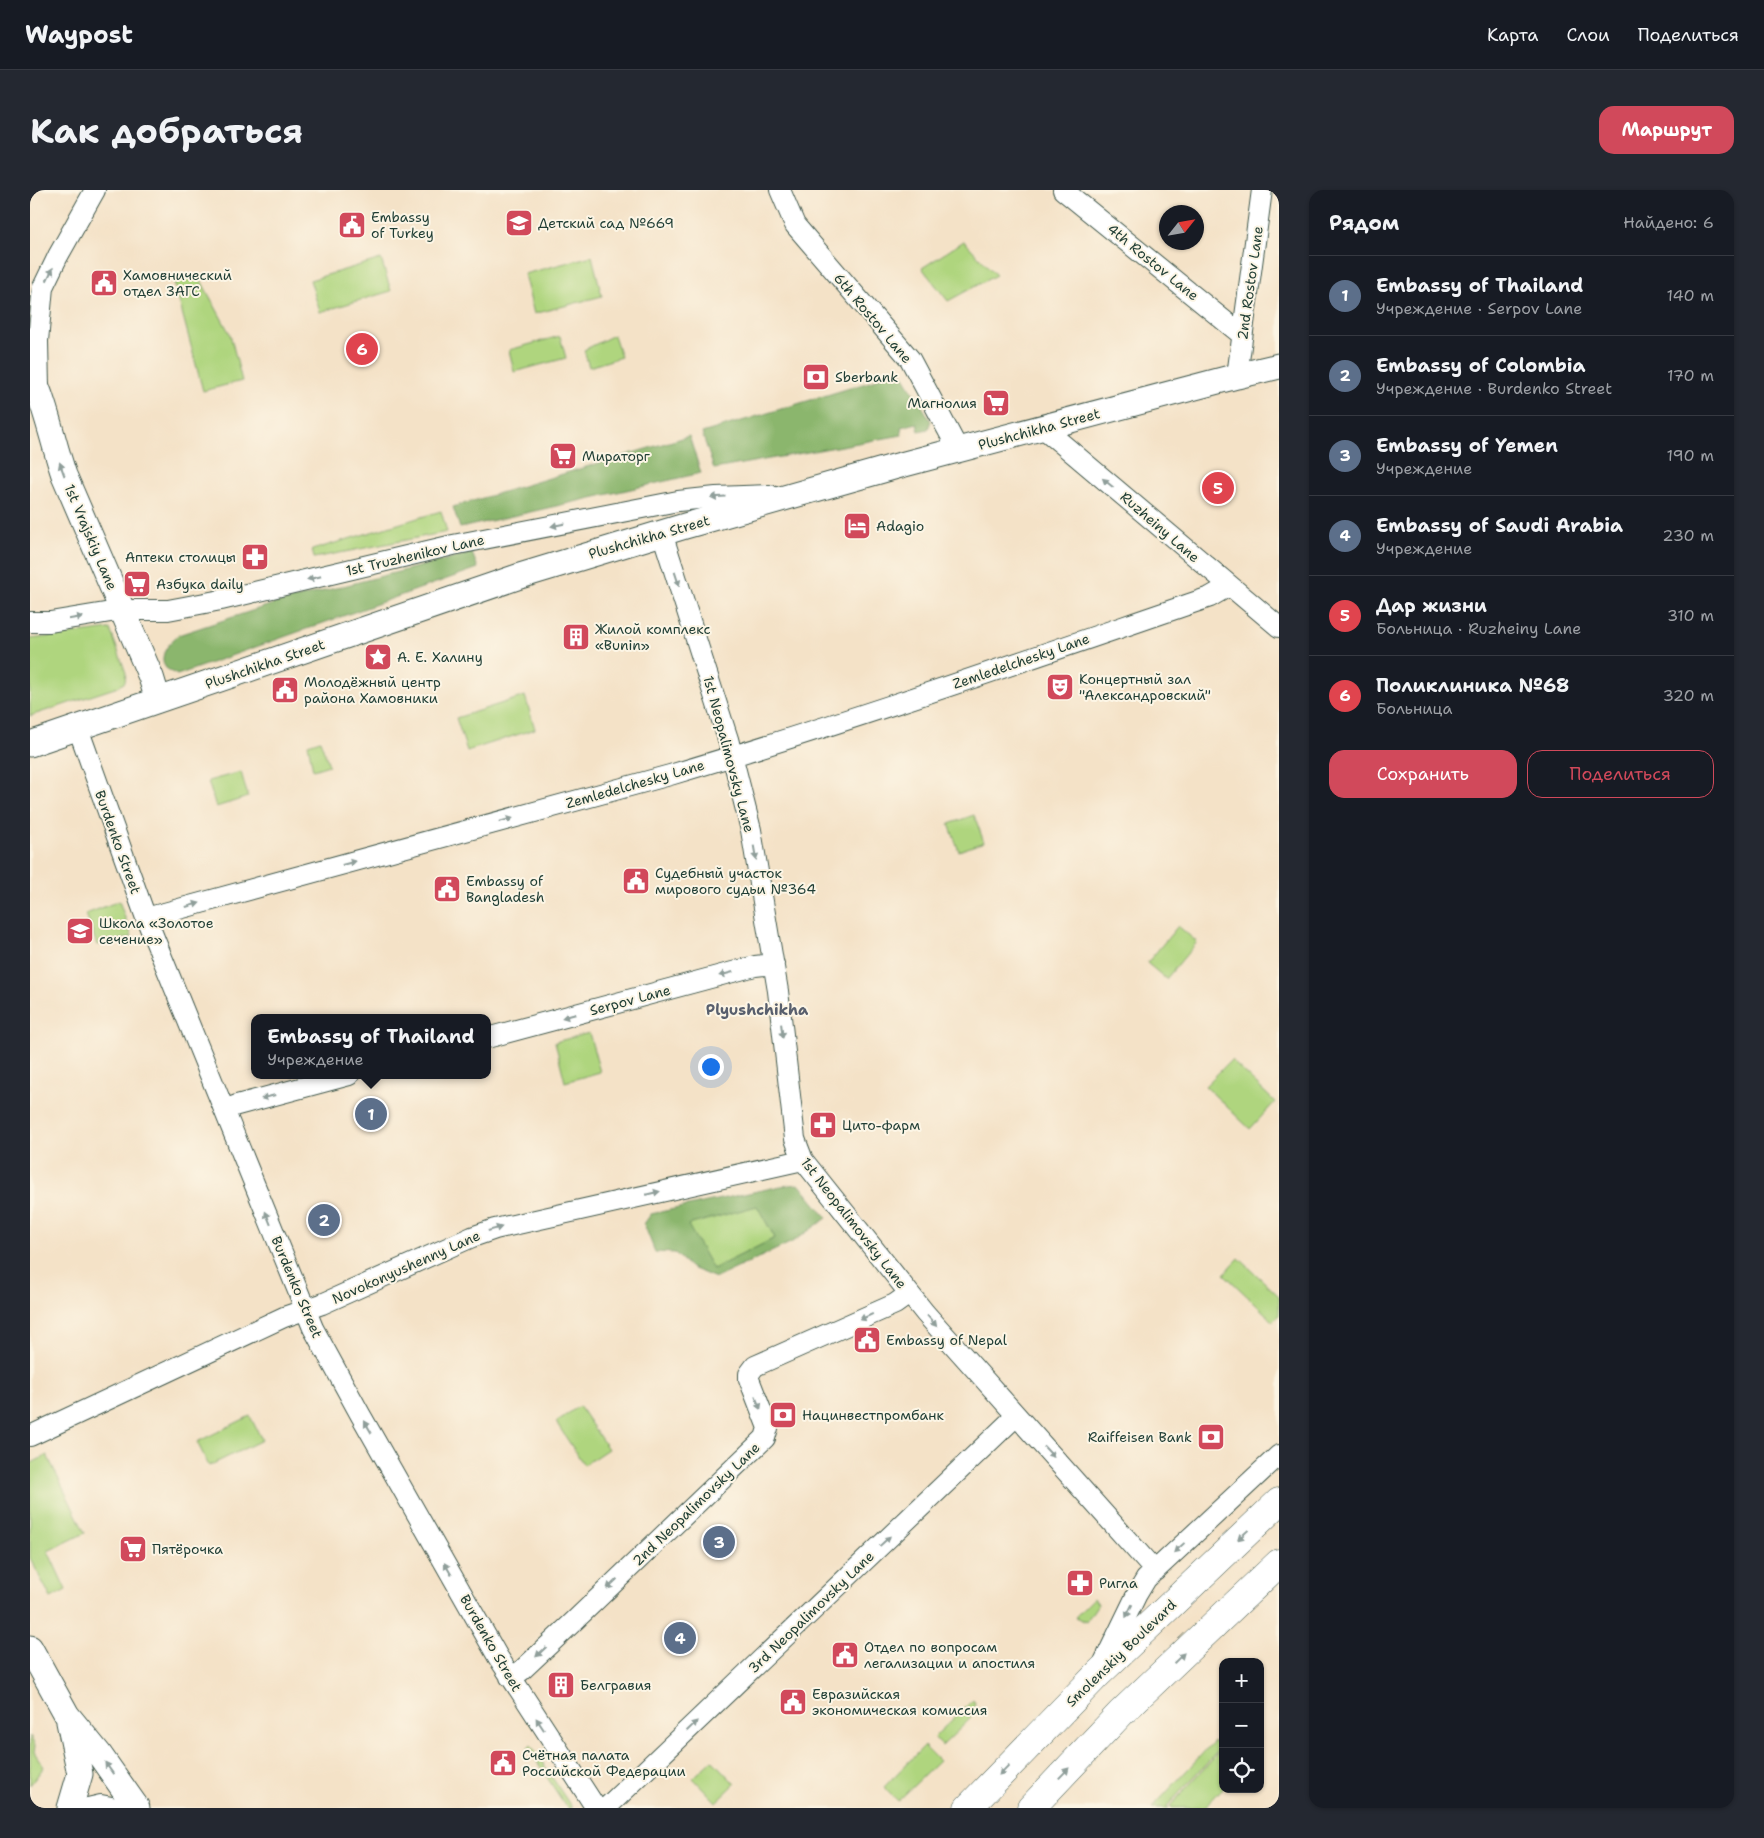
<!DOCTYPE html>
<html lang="ru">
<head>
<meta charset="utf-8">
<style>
  body { margin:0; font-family:"Shantell Sans",sans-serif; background:#242831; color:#f1f3f6 }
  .controls { position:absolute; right:15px; bottom:15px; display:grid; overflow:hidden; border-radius:10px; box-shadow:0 1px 4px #0004 }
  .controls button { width:45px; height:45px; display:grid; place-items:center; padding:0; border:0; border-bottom:1px solid #363941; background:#171b24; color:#f1f3f6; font:25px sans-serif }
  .compass { position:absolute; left:1129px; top:15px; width:45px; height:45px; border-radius:50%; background:#171b24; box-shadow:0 1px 4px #0004; rotate:59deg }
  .you { position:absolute; left:680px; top:876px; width:18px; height:18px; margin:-12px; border:4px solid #fff; border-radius:50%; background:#1a73e8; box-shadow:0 0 0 8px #1a73e833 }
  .badge { display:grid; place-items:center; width:32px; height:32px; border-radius:50%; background:#d1495b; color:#fff; font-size:16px; font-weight:700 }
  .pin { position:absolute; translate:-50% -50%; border:2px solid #fff; box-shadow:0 1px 5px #0006 }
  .popup { position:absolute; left:221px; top:824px; width:240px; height:65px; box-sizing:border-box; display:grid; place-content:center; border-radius:10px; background:#171b24; filter:drop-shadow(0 1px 4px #0005); font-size:16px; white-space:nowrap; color:#9ea1a6 }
  .popup b { font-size:19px; color:#f1f3f6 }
  .popup::after { content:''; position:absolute; left:50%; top:100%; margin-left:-10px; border:10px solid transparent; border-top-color:#171b24 }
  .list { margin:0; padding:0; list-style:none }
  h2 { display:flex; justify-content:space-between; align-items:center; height:65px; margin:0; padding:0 20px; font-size:21px }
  h2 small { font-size:16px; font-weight:400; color:#9ea1a6 }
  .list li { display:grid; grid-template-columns:32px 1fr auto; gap:15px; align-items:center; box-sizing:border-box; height:80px; padding:0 20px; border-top:1px solid #363941 }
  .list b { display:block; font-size:19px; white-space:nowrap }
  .list p { margin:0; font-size:16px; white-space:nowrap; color:#9ea1a6 }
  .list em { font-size:16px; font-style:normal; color:#9ea1a6 }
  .actions { display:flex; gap:10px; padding:15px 20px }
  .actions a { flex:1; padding:11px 0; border:1px solid #d1495b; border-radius:15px; text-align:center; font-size:18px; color:#d1495b }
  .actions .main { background:#d1495b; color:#fff }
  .icon { flex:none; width:28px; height:28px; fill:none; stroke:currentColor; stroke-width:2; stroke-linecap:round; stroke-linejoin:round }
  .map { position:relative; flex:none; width:1249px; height:1618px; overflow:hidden; border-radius:15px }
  header { display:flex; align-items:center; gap:30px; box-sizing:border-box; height:70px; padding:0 25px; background:#171b24; border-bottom:1px solid #363941 }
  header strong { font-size:24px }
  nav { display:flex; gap:28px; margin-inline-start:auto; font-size:18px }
  .intro { display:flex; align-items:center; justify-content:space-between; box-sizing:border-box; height:120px; padding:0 30px }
  h1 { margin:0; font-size:35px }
  .button { padding:12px 22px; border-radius:15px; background:#d1495b; color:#fff; font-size:18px; font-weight:700 }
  main { display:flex; gap:30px; padding:0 30px }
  aside { flex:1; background:#171b24; border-radius:15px; box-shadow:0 1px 4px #0004 }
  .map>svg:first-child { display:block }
</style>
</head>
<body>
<header>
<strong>Waypost</strong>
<nav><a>Карта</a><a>Слои</a><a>Поделиться</a></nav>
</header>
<div class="intro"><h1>Как добраться</h1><a class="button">Маршрут</a></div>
<main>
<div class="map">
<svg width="1249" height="1618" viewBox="0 0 1249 1618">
  <rect width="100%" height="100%" fill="#fcf5e5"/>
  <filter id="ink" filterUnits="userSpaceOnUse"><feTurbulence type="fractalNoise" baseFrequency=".02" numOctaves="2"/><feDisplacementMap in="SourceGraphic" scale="10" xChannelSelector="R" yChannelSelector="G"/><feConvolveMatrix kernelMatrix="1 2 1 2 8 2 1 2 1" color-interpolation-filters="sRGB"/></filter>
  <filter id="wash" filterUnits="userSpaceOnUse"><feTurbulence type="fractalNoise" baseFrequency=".0096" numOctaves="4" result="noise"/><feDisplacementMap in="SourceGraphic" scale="20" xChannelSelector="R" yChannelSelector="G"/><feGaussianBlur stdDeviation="1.12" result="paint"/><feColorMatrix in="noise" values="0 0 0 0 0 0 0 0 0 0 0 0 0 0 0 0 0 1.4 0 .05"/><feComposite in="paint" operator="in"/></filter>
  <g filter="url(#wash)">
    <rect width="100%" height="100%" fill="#f4e2c7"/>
    <!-- green -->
    <path fill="#afd57e" stroke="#678959" d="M934,51L966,85L918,111L892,78Z
      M562,66L572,106L504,124L494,84Z
      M351,69L361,101L290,122L280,90Z
      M168,85L200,144L212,191L173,201L144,92Z
      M584,145L591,167L559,177L554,160Z
      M530,146L536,168L484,182L479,160Z
      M411,321L417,342L284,368L282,360Z
      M80,439L96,483L95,492L88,497L0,526V449Z
      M495,506L505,539L437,561L426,528Z
      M290,550L299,575L283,580L278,554Z
      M211,582L218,607L186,617L178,591Z
      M944,625L954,652L929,661L919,634Z
      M89,711L102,747L67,755L56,724Z
      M1148,736L1167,752L1136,789L1117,773Z
      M559,843L570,882L535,892L525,852Z
      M1201,870L1245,912L1220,939L1175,896Z
      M727,1015L745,1048L683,1079L657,1035Z
      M1209,1068L1249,1106V1125L1243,1131L1194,1084Z
      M549,1216L578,1259L554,1275L526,1232Z
      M220,1226L232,1250L179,1276L167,1252Z
      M17,1265L55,1343L18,1361L36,1400L21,1408L0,1368V1274Z
      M1064,1408L1068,1414L1056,1432L1045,1427Z
      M943,1510L945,1513L940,1529L912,1556L904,1547Z
      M0,1546L5,1556L4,1562L14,1577L0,1595Z
      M1184,1551L1191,1558L1137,1616L1139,1618H1122Z
      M501,1555L542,1618H537L498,1558Z
      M894,1556L909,1571L868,1611L854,1597Z
      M1191,1560L1193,1562V1598L1174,1618H1142L1140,1616Z
      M682,1570L705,1594L686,1612L663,1588Z"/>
    <!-- forest -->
    <path fill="#8bb66d" stroke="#557a50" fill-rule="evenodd" d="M868,177L901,231L898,239L889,241L887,233L871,237L872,245L684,279L672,243L843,191Z
      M659,246L671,283L430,338L423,317Z
      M442,363L448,378L147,485C144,483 139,480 136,478C127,466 140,452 148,445L243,414Z
      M769,994L797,1028L762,1052L686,1088L661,1078L645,1063L625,1062L614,1034L621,1024L751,996ZM727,1016L745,1048L683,1079L658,1035Z"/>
  </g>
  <g filter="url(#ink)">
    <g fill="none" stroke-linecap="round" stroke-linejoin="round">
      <!-- minor casing -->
      <g stroke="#3f564a" stroke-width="22">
        <path id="minor" d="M750,0L765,35L880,169L929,261
          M1033,0L1212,145
          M1207,186L1232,0
          M9,198L8,151L13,97L28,66L65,0
          M1012,237L1249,437
          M632,343L698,549L721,640L748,801L765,949L773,970L895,1123L1125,1381
          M0,432H20L93,420H138L191,410L423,355L648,311L686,307L740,305
          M48,538L116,728L283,1138L330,1224L468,1467L566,1618
          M116,728L640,585C822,531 1001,468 1180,407L1199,396
          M457,848L725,776L744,774
          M194,920L207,915L319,885
          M0,1246L254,1127L292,1114L442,1047L465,1039L773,970
          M1074,1472L1107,1404L1116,1389L1249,1265
          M480,1487L491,1481L540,1435L735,1248L738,1238L719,1189V1184L725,1176L865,1114L879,1104
          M58,1618L71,1615L87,1618
          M576,1618L986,1226"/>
      </g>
      <!-- tertiary casing -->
      <g stroke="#3f564a" stroke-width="27">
        <path id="tertiary" d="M0,181C16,214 22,250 34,285L121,487L128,510
          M0,554L490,386L655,336L867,276L1207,186L1249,176
          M0,1458L37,1525L69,1564L107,1618
          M39,1532L50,1584L40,1618"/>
      </g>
      <!-- primary casing -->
      <g stroke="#3f564a" stroke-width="29">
        <path id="primary" d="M938,1618L1069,1483L1249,1312
          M1001,1618L1091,1523L1249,1373"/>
      </g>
      <!-- minor -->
      <use href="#minor" stroke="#fff" stroke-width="20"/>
      <!-- tertiary -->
      <use href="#tertiary" stroke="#fff" stroke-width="25"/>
      <!-- primary -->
      <use href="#primary" stroke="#fff" stroke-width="28"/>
    </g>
    <!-- one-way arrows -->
    <defs><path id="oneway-solid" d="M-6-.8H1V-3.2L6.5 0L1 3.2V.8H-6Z" transform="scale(1.25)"/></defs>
    <g fill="#8f9e9a">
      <use href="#oneway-solid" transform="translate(20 84) rotate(-64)"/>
      <use href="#oneway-solid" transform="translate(32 279) rotate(-110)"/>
      <use href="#oneway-solid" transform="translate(1078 293) rotate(-140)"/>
      <use href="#oneway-solid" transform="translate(688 307) rotate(176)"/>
      <use href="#oneway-solid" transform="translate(528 335) rotate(169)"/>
      <use href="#oneway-solid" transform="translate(284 388) rotate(167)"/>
      <use href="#oneway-solid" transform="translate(647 389) rotate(72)"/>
      <use href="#oneway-solid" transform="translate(46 428) rotate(-9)"/>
      <use href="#oneway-solid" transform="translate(476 630) rotate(-15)"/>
      <use href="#oneway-solid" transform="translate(725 663) rotate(80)"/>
      <use href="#oneway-solid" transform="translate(319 673) rotate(-15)"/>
      <use href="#oneway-solid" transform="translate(163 715) rotate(-16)"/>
      <use href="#oneway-solid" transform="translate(696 784) rotate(165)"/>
      <use href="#oneway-solid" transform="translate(539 826) rotate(165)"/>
      <use href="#oneway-solid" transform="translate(752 841) rotate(83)"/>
      <use href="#oneway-solid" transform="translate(238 907) rotate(165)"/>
      <use href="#oneway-solid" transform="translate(623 1003) rotate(-13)"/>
      <use href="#oneway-solid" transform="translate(238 1028) rotate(-112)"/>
      <use href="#oneway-solid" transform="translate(465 1039) rotate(-16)"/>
      <use href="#oneway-solid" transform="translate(836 1127) rotate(156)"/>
      <use href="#oneway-solid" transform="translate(902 1131) rotate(49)"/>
      <use href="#oneway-solid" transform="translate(728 1213) rotate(68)"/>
      <use href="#oneway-solid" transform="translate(338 1237) rotate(-120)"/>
      <use href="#oneway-solid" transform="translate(1019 1262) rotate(47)"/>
      <use href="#oneway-solid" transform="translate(1213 1345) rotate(137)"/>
      <use href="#oneway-solid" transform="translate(855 1351) rotate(-43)"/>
      <use href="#oneway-solid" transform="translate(1149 1358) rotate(137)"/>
      <use href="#oneway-solid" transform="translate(418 1379) rotate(-120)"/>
      <use href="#oneway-solid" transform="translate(582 1394) rotate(136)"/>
      <use href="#oneway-solid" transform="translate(1099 1421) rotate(116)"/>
      <use href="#oneway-solid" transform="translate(511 1462) rotate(137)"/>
      <use href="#oneway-solid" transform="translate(1149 1468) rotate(-44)"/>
      <use href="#oneway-solid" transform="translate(510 1534) rotate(-123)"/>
      <use href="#oneway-solid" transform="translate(662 1536) rotate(-44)"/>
      <use href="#oneway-solid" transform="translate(79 1578) rotate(-125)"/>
      <use href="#oneway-solid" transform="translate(974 1580) rotate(134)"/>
      <use href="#oneway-solid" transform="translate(1034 1583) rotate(-46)"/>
    </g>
  </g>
  <!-- icons -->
  <defs>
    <g id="school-square" transform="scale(1.4375)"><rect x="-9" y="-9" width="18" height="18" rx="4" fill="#d1495b" stroke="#fcf5e5"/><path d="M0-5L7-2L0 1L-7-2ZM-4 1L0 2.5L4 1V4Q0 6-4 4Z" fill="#fff"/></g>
    <g id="civic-square" transform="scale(1.4375)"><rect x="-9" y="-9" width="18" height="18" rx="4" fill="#d1495b" stroke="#fcf5e5"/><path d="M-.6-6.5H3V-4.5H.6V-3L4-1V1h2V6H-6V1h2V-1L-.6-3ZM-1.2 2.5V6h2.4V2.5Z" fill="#fff"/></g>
    <g id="bank-square" transform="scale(1.4375)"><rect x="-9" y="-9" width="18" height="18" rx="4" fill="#d1495b" stroke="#fcf5e5"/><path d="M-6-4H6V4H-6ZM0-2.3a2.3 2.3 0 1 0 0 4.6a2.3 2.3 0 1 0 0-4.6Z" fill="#fff"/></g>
    <g id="supermarket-square" transform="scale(1.4375)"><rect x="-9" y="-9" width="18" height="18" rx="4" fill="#d1495b" stroke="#fcf5e5"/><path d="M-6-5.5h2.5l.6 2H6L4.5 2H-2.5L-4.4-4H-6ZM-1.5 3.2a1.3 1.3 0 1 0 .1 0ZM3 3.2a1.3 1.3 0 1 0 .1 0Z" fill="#fff"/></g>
    <g id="hotel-square" transform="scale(1.4375)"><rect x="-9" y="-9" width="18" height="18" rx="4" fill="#d1495b" stroke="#fcf5e5"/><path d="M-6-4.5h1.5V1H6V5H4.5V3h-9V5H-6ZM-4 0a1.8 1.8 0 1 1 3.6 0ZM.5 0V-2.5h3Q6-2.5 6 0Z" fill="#fff"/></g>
    <g id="pharmacy-square" transform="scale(1.4375)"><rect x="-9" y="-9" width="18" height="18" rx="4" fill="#d1495b" stroke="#fcf5e5"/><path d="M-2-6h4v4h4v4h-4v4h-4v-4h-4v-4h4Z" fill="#fff"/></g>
    <g id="building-square" transform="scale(1.4375)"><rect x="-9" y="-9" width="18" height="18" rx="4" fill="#d1495b" stroke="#fcf5e5"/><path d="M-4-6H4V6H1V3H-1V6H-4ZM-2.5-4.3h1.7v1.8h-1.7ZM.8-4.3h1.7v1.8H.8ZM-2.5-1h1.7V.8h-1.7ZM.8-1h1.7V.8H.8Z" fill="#fff"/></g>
    <g id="sight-square" transform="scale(1.4375)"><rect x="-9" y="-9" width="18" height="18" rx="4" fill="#d1495b" stroke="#fcf5e5"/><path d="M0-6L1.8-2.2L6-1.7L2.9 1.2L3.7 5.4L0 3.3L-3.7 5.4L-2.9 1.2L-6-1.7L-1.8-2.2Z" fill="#fff"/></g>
    <g id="theatre-square" transform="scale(1.4375)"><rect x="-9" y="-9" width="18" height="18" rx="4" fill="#d1495b" stroke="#fcf5e5"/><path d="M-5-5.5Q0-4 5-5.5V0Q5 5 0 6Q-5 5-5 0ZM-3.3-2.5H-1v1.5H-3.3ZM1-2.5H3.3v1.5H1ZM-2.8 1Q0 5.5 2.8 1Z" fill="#fff"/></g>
  </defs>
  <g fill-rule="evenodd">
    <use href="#school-square" x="489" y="33"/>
    <use href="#civic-square" x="322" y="35"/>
    <use href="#civic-square" x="74" y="93"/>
    <use href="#bank-square" x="786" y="187"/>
    <use href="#supermarket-square" x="966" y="213"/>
    <use href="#supermarket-square" x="533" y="266"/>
    <use href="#hotel-square" x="827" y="336"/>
    <use href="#pharmacy-square" x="225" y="367"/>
    <use href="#supermarket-square" x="107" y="394"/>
    <use href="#building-square" x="546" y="447"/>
    <use href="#sight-square" x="348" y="467"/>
    <use href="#theatre-square" x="1030" y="497"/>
    <use href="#civic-square" x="255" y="500"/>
    <use href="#civic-square" x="606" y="691"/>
    <use href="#civic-square" x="417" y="699"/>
    <use href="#school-square" x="50" y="741"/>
    <use href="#pharmacy-square" x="793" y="935"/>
    <use href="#civic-square" x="837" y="1150"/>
    <use href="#bank-square" x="753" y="1225"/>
    <use href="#bank-square" x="1181" y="1247"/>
    <use href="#supermarket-square" x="103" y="1359"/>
    <use href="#pharmacy-square" x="1050" y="1393"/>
    <use href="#civic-square" x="815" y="1465"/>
    <use href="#building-square" x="531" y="1495"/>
    <use href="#civic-square" x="763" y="1512"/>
    <use href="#civic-square" x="473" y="1573"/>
  </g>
  <g text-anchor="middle" stroke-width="4" stroke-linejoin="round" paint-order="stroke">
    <!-- poi labels -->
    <g font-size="14" fill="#1f3d34" stroke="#fcf5e5" text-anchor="start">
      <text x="341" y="32">Embassy<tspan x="341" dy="16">of Turkey</tspan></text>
      <text x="508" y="38">Детский сад №669</text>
      <text x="93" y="90">Хамовнический<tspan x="93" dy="16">отдел ЗАГС</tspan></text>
      <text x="805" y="192">Sberbank</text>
      <text x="947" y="218" text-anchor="end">Магнолия</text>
      <text x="552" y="271">Мираторг</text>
      <text x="846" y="341">Adagio</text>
      <text x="206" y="372" text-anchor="end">Аптеки столицы</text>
      <text x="126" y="399">Азбука daily</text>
      <text x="565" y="444">Жилой комплекс<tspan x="565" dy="16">«Bunin»</tspan></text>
      <text x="367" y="472">А. Е. Халину</text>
      <text x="1049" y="494">Концертный зал<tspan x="1049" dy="16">"Александровский"</tspan></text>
      <text x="274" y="497">Молодёжный центр<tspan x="274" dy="16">района Хамовники</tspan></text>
      <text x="625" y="688">Судебный участок<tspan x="625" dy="16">мирового судьи №364</tspan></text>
      <text x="436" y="696">Embassy of<tspan x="436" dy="16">Bangladesh</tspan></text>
      <text x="69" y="738">Школа «Золотое<tspan x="69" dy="16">сечение»</tspan></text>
      <text x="812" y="940">Цито-фарм</text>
      <text x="856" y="1155">Embassy of Nepal</text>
      <text x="772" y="1230">Нацинвестпромбанк</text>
      <text x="1162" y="1252" text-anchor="end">Raiffeisen Bank</text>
      <text x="122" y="1364">Пятёрочка</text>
      <text x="1069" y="1398">Ригла</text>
      <text x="834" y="1462">Отдел по вопросам<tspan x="834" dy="16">легализации и апостиля</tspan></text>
      <text x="550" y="1500">Белгравия</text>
      <text x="782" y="1509">Евразийская<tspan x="782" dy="16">экономическая комиссия</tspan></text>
      <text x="492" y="1570">Счётная палата<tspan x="492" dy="16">Российской Федерации</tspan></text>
    </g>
    <!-- street labels -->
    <g font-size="14" fill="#1f3d34" stroke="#fcf5e5">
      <text transform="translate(1123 72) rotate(39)" y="5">4th Rostov Lane</text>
      <text transform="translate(1220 93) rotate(-82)" y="5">2nd Rostov Lane</text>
      <text transform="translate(843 128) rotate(50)" y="5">6th Rostov Lane</text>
      <text transform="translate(1009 239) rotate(-15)" y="5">Plushchikha Street</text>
      <text transform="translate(1130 337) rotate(41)" y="5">Ruzheiny Lane</text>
      <text transform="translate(61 347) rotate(67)" y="5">1st Vrajskiy Lane</text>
      <text transform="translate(619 347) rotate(-16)" y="5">Plushchikha Street</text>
      <text transform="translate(385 365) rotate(-13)" y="5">1st Truzhenikov Lane</text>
      <text transform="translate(991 471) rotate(-19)" y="5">Zemledelchesky Lane</text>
      <text transform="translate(235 474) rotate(-19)" y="5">Plushchikha Street</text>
      <text transform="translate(699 564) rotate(75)" y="5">1st Neopalimovsky Lane</text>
      <text transform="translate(605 594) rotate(-16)" y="5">Zemledelchesky Lane</text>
      <text transform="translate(88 652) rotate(70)" y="5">Burdenko Street</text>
      <text transform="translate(600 810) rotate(-15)" y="5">Serpov Lane</text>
      <text transform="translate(824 1033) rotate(52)" y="5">1st Neopalimovsky Lane</text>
      <text transform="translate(376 1077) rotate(-24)" y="5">Novokonyushenny Lane</text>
      <text transform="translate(267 1097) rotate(67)" y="5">Burdenko Street</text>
      <text transform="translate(666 1314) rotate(-44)" y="5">2nd Neopalimovsky Lane</text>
      <text transform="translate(781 1422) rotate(-44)" y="5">3rd Neopalimovsky Lane</text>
      <text transform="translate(461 1453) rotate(60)" y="5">Burdenko Street</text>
      <text transform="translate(1091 1463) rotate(-44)" y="5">Smolenskiy Boulevard</text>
    </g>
    <!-- neighbourhood labels -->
    <g font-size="15" font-weight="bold" fill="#585f6d" stroke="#fcf5e5">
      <text x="727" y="825">Plyushchikha</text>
    </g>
  </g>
</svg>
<div class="controls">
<button>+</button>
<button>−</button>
<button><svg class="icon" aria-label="locate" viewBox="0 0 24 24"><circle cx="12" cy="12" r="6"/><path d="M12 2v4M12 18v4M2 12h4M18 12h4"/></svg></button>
</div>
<svg class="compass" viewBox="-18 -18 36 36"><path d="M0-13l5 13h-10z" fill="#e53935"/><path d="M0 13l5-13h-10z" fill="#9ea1a6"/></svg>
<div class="you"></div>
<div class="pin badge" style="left:341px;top:924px;background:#5c6f8a">1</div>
<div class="popup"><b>Embassy of Thailand</b>Учреждение</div>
<div class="pin badge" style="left:294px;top:1030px;background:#5c6f8a">2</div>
<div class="pin badge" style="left:689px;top:1352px;background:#5c6f8a">3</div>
<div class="pin badge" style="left:650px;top:1448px;background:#5c6f8a">4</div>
<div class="pin badge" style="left:1188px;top:298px;background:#e0444e">5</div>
<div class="pin badge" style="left:332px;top:159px;background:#e0444e">6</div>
</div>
<aside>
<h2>Рядом<small>Найдено: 6</small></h2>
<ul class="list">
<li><span class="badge" style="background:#5c6f8a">1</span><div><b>Embassy of Thailand</b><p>Учреждение · Serpov Lane</p></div><em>140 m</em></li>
<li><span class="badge" style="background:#5c6f8a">2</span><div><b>Embassy of Colombia</b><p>Учреждение · Burdenko Street</p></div><em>170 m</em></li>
<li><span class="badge" style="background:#5c6f8a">3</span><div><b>Embassy of Yemen</b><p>Учреждение</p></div><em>190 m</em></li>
<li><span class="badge" style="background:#5c6f8a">4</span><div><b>Embassy of Saudi Arabia</b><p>Учреждение</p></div><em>230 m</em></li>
<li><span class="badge" style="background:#e0444e">5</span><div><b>Дар жизни</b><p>Больница · Ruzheiny Lane</p></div><em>310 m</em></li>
<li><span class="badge" style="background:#e0444e">6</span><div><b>Поликлиника №68</b><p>Больница</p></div><em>320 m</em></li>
</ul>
<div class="actions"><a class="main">Сохранить</a><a>Поделиться</a></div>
</aside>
</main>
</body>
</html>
